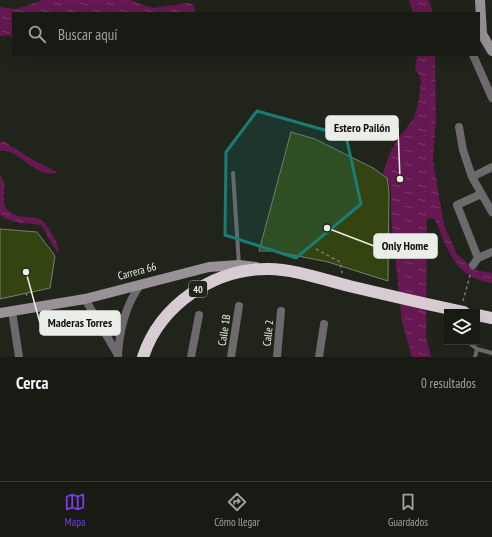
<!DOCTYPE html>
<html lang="es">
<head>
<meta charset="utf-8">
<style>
  body { margin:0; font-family:"PT Sans Narrow",sans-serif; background:#252822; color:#f1f3f6 }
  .controls { position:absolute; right:12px; bottom:12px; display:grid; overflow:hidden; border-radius:0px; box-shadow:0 4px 16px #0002 }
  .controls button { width:36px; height:36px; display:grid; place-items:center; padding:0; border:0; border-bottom:1px solid #363934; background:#181b14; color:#f1f3f6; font:20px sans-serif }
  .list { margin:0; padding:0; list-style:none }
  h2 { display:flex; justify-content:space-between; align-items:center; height:52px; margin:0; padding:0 16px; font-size:17px }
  h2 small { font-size:13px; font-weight:400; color:#9fa1a0 }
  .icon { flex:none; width:22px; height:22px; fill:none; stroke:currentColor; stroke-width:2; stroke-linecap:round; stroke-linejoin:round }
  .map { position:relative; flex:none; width:492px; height:357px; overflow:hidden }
  .search { position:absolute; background:#181b14; box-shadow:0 4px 16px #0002; left:12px; right:12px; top:12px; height:44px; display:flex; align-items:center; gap:10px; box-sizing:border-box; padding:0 14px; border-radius:0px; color:#9fa1a0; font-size:15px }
  .sheet { height:124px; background:#181b14 }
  nav { display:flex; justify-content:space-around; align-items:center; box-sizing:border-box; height:56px; border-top:1px solid #363934; background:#181b14; font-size:11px; color:#9fa1a0 }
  nav a { display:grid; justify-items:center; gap:2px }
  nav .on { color:#7c3aed }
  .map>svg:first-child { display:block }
</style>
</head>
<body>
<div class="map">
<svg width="492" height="357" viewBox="0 0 492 357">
  <defs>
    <pattern id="water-ripples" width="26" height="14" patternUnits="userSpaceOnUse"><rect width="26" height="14" fill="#651851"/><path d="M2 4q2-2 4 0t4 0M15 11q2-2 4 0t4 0" fill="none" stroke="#7b3a6a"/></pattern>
  </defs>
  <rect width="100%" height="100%" fill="#20241b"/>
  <!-- water -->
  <path fill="url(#water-ripples)" d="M43,0H132V1L153,8L188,3L194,5L195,13L116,12L114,13H13V39L9,35L0,36V7L16,9Z
    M409,0H428L431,5L432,13H413Z
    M417,55H435L436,117L433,160L444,225L457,254L475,270L492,273V283C455,278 447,249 435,219L427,218L426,336L431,357H412L402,322L391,216V191L388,179L383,173L389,155L397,140L414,118L418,104L421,81L419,74L415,71Z
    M3,141L33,160L55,171L56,173C34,178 18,147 0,151V142Z
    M0,174C1,177 3,180 4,183C6,192 0,202 8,210C24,226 38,205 52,234C56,241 59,246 59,254L53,246L41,225C26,223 12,224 0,215Z"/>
  <!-- building -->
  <path fill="#344411" stroke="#7a7f74" d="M291,132L315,139L373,168L387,178L389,191L388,281L328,262L273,251H259Z
    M0,229L37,232L55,256L50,288L0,299Z"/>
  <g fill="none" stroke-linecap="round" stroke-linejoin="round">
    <!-- path -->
    <path stroke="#797d75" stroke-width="1.5" stroke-dasharray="3 3" stroke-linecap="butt" d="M316,249L340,262L342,273
      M26,293L28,299
      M463,301L471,272"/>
    <!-- lane -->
    <path stroke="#6d696c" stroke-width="4" d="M233,173L239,265
      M468,342L477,349L492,353
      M475,357L477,349"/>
    <!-- street -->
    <path stroke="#6d696c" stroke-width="8" d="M473,55L492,98
      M459,127L463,150L472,177L492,212
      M472,177L492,167
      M478,258L457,205L481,194
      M473,265L478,258L492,252
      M85,299L118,355
      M12,311L19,357
      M118,356C119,332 126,303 141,284
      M191,357L199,315
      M231,357L239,306
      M277,357L281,311
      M319,357L324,324"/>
    <!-- secondary -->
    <path stroke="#989195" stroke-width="10" d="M480,0L482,34L492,51
      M0,313L85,299L209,267L239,265L256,267"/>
    <!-- highway -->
    <path stroke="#d8ccd3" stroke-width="12" d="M477,315L492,318
      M143,357C160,305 214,268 269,269C293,269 325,280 349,286C387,295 426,304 464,312"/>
  </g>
  <!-- marked area -->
  <path fill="#1a7c74" fill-opacity="0.2" stroke="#1a7c74" stroke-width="3" stroke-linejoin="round" d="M257,111L346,136L361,204L296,258L225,235L226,152Z"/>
  <g text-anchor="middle" stroke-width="3" stroke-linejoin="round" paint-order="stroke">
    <!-- shield labels -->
    <rect fill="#20241b" stroke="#aeb1aa" stroke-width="1" x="189" y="281" width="18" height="16" rx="3"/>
    <g font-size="10" font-weight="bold" fill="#ebeee8">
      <text x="198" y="293">40</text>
    </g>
    <!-- street labels -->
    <g font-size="11" fill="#ebeee8" stroke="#20241b">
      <text transform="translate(137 271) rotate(-15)" y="4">Carrera 66</text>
      <text transform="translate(224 330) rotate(-81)" y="4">Calle 1B</text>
      <text transform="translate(268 333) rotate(-84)" y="4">Calle 2</text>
    </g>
  </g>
  <!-- callouts -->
  <path fill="none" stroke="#ebeee8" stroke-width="1.5" d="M400 179L398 128M327 228L374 246M26 272L40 323"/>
  <g fill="#ebeee8" stroke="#20241b" stroke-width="1.5">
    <circle cx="400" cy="179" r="4"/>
    <circle cx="327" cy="228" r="4"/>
    <circle cx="26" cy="272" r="4"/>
  </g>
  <g fill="#ebeee8" stroke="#ebeee8" stroke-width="1.5">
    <rect x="326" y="116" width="72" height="24" rx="4"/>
    <rect x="374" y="234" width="63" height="24" rx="4"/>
    <rect x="40" y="311" width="80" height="24" rx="4"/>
  </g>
  <g font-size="12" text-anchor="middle" font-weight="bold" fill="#111">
    <text x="362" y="132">Estero Pailón</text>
    <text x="405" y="250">Only Home</text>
    <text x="80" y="327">Maderas Torres</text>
  </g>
</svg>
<div class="controls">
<button><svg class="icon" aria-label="layers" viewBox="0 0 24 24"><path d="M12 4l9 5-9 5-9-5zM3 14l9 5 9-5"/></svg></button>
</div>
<div class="search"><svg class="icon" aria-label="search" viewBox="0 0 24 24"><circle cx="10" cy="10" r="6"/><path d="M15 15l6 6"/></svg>Buscar aquí</div>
</div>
<section class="sheet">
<h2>Cerca<small>0 resultados</small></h2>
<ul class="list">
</ul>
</section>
<nav>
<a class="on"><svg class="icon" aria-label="map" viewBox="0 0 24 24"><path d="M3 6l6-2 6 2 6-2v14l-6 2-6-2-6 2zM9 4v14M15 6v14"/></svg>Mapa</a>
<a><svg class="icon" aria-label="directions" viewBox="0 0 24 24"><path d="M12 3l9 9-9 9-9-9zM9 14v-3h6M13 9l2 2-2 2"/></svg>Cómo llegar</a>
<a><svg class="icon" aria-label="saved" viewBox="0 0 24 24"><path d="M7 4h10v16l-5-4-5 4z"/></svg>Guardados</a>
</nav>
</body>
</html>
